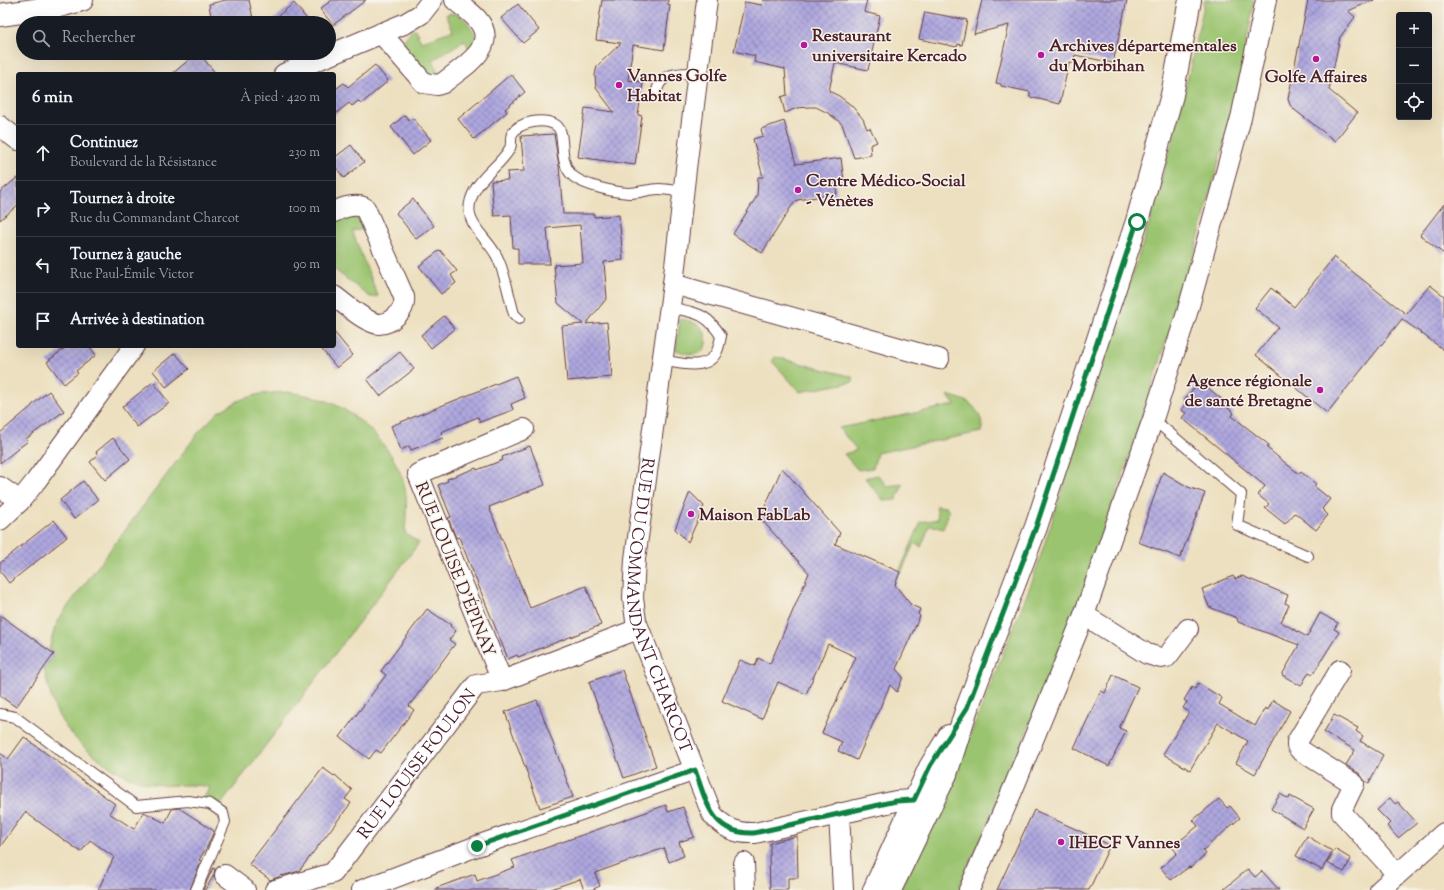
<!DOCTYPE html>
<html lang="fr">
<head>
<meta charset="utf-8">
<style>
  body { margin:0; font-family:"Sorts Mill Goudy",serif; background:#20242c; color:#f1f3f6 }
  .controls { position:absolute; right:12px; top:12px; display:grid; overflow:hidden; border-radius:4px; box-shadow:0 4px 16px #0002 }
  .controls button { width:36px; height:36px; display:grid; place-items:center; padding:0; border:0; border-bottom:1px solid #363941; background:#171b24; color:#f1f3f6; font:20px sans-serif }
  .stop { position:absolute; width:12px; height:12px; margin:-9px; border:3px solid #0b8043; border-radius:50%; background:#fff }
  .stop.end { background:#0b8043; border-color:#fff; box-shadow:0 1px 4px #0008 }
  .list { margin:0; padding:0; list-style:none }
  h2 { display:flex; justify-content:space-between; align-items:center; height:52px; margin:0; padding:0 16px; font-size:17px }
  h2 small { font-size:13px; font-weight:400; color:#9ea1a6 }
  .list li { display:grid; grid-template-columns:26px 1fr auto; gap:12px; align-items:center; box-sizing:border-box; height:56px; padding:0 16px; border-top:1px solid #363941 }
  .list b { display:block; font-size:15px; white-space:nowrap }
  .list p { margin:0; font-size:13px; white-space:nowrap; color:#9ea1a6 }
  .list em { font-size:13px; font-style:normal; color:#9ea1a6 }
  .icon { flex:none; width:22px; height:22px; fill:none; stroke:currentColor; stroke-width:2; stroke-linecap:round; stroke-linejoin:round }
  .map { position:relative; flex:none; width:1444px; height:890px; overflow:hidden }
  .search { position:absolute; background:#171b24; box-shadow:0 4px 16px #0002; left:16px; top:16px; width:320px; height:44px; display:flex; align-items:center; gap:10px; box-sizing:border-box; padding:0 14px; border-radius:22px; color:#9ea1a6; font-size:15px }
  .panel { position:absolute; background:#171b24; box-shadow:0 4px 16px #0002; left:16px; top:72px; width:320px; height:276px; border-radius:4px }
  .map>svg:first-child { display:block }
</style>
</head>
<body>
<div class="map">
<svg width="1444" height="890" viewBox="0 0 1444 890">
  <defs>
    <pattern id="building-cross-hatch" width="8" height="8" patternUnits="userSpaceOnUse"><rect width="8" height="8" fill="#aea7df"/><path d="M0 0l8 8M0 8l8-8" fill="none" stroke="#9087b5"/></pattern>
  </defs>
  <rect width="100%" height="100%" fill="#f7f3e8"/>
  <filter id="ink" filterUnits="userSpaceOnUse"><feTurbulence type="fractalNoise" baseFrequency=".025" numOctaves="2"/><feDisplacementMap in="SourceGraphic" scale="8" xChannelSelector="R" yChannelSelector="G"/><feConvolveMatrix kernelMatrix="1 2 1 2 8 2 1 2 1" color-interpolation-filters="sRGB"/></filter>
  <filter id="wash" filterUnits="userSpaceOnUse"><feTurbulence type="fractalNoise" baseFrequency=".012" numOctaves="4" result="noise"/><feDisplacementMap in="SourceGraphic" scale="16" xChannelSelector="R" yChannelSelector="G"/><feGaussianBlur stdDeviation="0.9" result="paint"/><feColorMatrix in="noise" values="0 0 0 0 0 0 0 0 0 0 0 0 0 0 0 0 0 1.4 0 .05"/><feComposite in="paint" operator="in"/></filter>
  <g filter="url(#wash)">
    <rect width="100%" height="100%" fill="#ede0c0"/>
    <!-- grass -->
    <path fill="#9bc470" stroke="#72724e" d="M1205,0H1254L1239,86L1196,247L1136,437L1081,596L1014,763L958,890H900L970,736L1033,579L1148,227L1174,135L1190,69Z
      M451,13C465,15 470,26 477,38L471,54L465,40L433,60L439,76L429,77L404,48C403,38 407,34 415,29L421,42L453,30L446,15Z
      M345,215L361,220L366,229L352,231L378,296L377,297H370L334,269V219Z
      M680,319C687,320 695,322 701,327C708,333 709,350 698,354C692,356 682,352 676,350Z
      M776,357L849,376L854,378L853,382L800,392L772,361V359Z
      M288,392C301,394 314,396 327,401C360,414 395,449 404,484C408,499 406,517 405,533L419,543L219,807L203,799L210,787C191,783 172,787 152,784C120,780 75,745 60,718C51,703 48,684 44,668L53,656L52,652L49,650L54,630L62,614L198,433L218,412L240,400L260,394Z
      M947,395C954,397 962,399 968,402C977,408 985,422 981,432L877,453L873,468L858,470L844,454L857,450L839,428L955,405Z
      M878,475L887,486L903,484L896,500L884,501L865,478Z
      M936,506L946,507L949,512L943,529L930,525L921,547L914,543L901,573L899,572L921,522L938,519Z"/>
    <g id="blocks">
      <!-- building -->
      <path fill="url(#building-cross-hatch)" d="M226,0H249L254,23H212L209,4Z
        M332,0H366L333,25L320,9Z
        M602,0H668V5H670L664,50L633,45L628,80L643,82L638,115L642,116L635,165L578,157L585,108L614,112L596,88L595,75L597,66L621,43L596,40Z
        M763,0H867L864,12L880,16L868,70L835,63L829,91L839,96L851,105L863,119L867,129L870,128L877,142L870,145L871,155L854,158L842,124L828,113L816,107H809L797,108L785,113L781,97L787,95L785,69L754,62L755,56L734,51L745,2L762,5Z
        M982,0H1127L1113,63L1075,55L1073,63L1069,62L1060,104L1030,97V92L1001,86V84L996,83L1009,25L974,34Z
        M1308,0H1374L1348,11L1355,17L1340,37L1329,90L1357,113L1335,141L1296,111L1290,105L1288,99Z
        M294,3L310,23H269Z
        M518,4L539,30L523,43L501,18Z
        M925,12L967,20L962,45L958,44L957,47L919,39Z
        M197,53H199L216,74H172Z
        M375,65L388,81L361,104L358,101L352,106L349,103L334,115V90L344,83L348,87Z
        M511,74L525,92L505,109L507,112L474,139L458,119Z
        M405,115L410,121L413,118L431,140L413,155L391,127Z
        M784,121L796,164L841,158L844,181L835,182L837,194L797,200L791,207L762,253L733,234L757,196L758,177H763L753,139L763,136L761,129Z
        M554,134L559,166L563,214H594V217L619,215L623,260L604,262L607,298L586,324L607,322L612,377L567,381L562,326L583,324L558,303L554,265L583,263L580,225L547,228L550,264H518V248H513L511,215L494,216L491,181L508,180L507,172L524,171L521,136Z
        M351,145L364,162L344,178L334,165V158Z
        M18,177V205L0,220V192Z
        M413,199L434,226L416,239L396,213Z
        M1444,204V254L1420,235Z
        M440,250L457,271L451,275L456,283L441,294L419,266Z
        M1334,257L1406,314L1430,285L1444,296V350L1402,319L1327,413L1256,355L1278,327L1255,308L1271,288L1294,307Z
        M444,316L455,329L431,348L421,335Z
        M334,332L353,355L337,368L319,346H334Z
        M67,346H89L96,355L76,371L78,373L64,384L47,362Z
        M400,352L414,369L380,396L367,379Z
        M175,353L189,369L166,387L153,371Z
        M516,376L525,398L511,404L513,410L480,422L478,417L441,432L443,438L411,450L409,446L401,450L391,426Z
        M1200,381L1226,403L1224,405L1234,413L1232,416L1269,445L1267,448L1299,474L1301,472L1316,484L1314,486L1330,499L1322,509L1328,515L1316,530L1295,513L1285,524L1265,508L1269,504L1258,495L1265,486L1182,418L1186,413L1181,410L1187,402L1184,400Z
        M153,382L169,403L137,427L122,407Z
        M49,391L64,411L26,439L28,441L0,463V433L32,406V405Z
        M113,438L130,459L105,480L90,462L98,455L96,452Z
        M530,446L545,485L489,507L530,608L586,586L601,625L518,657L517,655L508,659L459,537L456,538L448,518L451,517L438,485L448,481L447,479L476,468L477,470L503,460L502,457Z
        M782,468L840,533L835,544L900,572L895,585L911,605L920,609L918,614L920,616L896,669L903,677L897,692L890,685L857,760L838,751L842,742L822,733L856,657L828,644L806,694L778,682L762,719L722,701L740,660L755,666L758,658L770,664L809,573L760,518Z
        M1163,472L1188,487L1205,493L1180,558L1138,542Z
        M83,481L98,500L74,519L60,500Z
        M690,492L704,506L688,542L675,529Z
        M54,520L67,537L9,583L0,571V563Z
        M1233,576L1235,579L1242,576L1288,595L1285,603L1289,605L1281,622L1307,637L1320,613L1338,623L1334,629L1339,632L1313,674L1309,672L1301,686L1282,675L1299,645L1238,622L1237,618L1209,607L1202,589Z
        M427,609L451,625L450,626L456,631L449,640L455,644L409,706L414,710L381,753L376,750L369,759L340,737L386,675L381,671Z
        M0,615L54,654L16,707L0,696Z
        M622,670L656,766L624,778L589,682Z
        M1113,675L1138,687L1119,728L1126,731L1109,766L1074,748L1101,691L1105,693Z
        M1198,683L1222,698L1219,704L1255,726L1265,708L1268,710L1273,700L1290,711L1255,774L1236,763L1248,741L1218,723L1190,770L1163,754L1189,712L1183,708L1187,702L1184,700L1192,687L1195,689Z
        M537,700L573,797L540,808L505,712Z
        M1334,715L1358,728L1356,731L1363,736L1360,741L1383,755L1369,783L1365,781L1360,774L1346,765L1355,750L1324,732Z
        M24,737L115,804L109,813L134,829L144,812L165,823L172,809L179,808L214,831L207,847L199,860L201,861L190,890H98L114,857L90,840L81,852L25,812L0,847V753L8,759Z
        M323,768L334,776L335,775L352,790L345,799L351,803L299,871L282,876L281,875L279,877L270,880L249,864Z
        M1280,794L1289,799L1290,796L1314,809L1303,828L1271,809Z
        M1390,798L1395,804L1398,802L1417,823L1398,838L1387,826L1390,823L1377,810Z
        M1219,799L1227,808L1230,806L1240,818L1203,850L1206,854L1190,868L1189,867L1171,880L1161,868L1177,853L1172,847L1198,826L1193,820Z
        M666,805L668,812L683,807L694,837L679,842L684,856L669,862L664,848L595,873L600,886L591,890H584L580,879L548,890H436V888L475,874L477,881L515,867L512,860Z
        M1034,810L1110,845L1089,890H997Z
        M797,836L798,878H788V890H770L769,855H770V843Z
        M1307,836L1332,851L1322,870L1296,856Z
        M1335,849L1351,859L1344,872L1327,863Z
        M213,868L215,869L214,875L205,890H203Z
        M1248,869L1255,877L1262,871L1279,890H1223Z"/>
    </g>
  </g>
  <g filter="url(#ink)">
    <use href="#blocks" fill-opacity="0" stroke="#623c41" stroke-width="1"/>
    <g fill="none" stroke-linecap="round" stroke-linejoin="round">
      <!-- service casing -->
      <g stroke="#623c41" stroke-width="12">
        <path id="service" d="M657,90C658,87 659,84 661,82C668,72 687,73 698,73
          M519,319L514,314C509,297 506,278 499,261C490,236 456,224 475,190C483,174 502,164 510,148C512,144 510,138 512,134C519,121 543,119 554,124C569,130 555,162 574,177C586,186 614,192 629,193C639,193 649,189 659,189C667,189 675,191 683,192
          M662,360C679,363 708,372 717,351C719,347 720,341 721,336C706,312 695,313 669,307
          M1153,419L1241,494L1237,525L1308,556
          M0,714L15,717L136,806L188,801L210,804L223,813L225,822L196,890"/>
      </g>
      <!-- minor casing -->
      <g stroke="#623c41" stroke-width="22">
        <g id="minor">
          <path id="s1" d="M707,0L686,169L673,284L635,559L633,598L636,621L712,814C724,828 736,834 755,833L896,801L914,800L924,811"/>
          <path d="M381,33L424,83L437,85L443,83C462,67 501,47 477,19C471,12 462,6 455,0"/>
          <path d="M284,74L406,23L421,14L432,0"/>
          <path d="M0,126L18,140"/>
          <path d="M334,212C344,207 355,203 365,208L404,297C405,306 402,311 396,316C392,320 386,324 379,324C366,323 345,304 334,296"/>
          <path d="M673,284L939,359"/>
          <path d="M0,487L20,501"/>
          <path d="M0,520L20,501L36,481L134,346"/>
          <path d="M1084,615L1147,654L1161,658L1167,657L1188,629"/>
          <path d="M1340,670L1297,742V746L1300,750L1354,784L1342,809V813L1397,874"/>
          <path d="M502,681L418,474L524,429"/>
          <path d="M839,813L843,890"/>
          <path d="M744,863L745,890"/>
          <path d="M225,875L245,890"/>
          <path id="s2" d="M275,890L333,873L476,685L502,681L638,629"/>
          <path d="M362,890L477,846L695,770"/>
          <path d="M969,890L1013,789L1084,615L1153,419L1187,313L1241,118L1266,0"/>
          <path d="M1380,890L1444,833"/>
        </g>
      </g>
      <!-- tertiary casing -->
      <g stroke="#623c41" stroke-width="24">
        <path id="tertiary" d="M0,15L56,7L82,0"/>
      </g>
      <!-- secondary casing -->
      <g stroke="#623c41" stroke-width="24">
        <path id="secondary" d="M874,890L930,767L949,736
          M890,890L946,774L967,708L1036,527L1137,221L1172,95L1190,0"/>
      </g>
      <!-- service -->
      <use href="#service" stroke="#fff" stroke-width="10"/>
      <!-- minor -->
      <use href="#minor" stroke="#fff" stroke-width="20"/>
      <!-- tertiary -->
      <use href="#tertiary" stroke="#fff" stroke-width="22"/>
      <!-- secondary -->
      <use href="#secondary" stroke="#fff" stroke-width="22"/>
    </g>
  </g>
  <g fill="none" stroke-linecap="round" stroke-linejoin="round" filter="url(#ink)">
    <!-- route -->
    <path stroke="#0b8043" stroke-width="5" d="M477,846L695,770C707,803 712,835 754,833L896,801L914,800L930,766L967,708L1036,527L1137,222"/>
  </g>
  <!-- markers -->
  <g fill="#b5179e" stroke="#f7f3e8" stroke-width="1.5">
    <circle cx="804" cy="45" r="4"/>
    <circle cx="1041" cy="55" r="4"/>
    <circle cx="1316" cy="59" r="4"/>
    <circle cx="619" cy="85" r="4"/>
    <circle cx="798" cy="190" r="4"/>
    <circle cx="1320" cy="390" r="4"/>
    <circle cx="691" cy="514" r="4"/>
    <circle cx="1061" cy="842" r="4"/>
  </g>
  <g text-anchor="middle" stroke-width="3" stroke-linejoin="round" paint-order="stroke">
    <!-- poi labels -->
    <g font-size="17" font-weight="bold" fill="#4a1f2b" stroke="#f7f3e8" text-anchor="start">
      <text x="812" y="41">Restaurant<tspan x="812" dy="20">universitaire Kercado</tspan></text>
      <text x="1049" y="51">Archives départementales<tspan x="1049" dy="20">du Morbihan</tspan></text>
      <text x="627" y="81">Vannes Golfe<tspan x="627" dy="20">Habitat</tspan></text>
      <text x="1316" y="82" text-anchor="middle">Golfe Affaires</text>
      <text x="806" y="186">Centre Médico-Social<tspan x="806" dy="20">- Vénètes</tspan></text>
      <text x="1312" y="386" text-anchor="end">Agence régionale<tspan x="1312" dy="20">de santé Bretagne</tspan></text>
      <text x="699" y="520">Maison FabLab</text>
      <text x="1069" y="848">IHECF Vannes</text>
    </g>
    <!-- street labels -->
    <g font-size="17" fill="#4a1f2b" stroke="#f7f3e8">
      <text transform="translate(456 569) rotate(68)" y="6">RUE LOUISE D'ÉPINAY</text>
      <text dy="6" stroke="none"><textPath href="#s1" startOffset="614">RUE DU COMMANDANT CHARCOT</textPath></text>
      <text dy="6" stroke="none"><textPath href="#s2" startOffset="198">RUE LOUISE FOULON</textPath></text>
    </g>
  </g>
</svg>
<div class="controls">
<button>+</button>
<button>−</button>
<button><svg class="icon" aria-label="locate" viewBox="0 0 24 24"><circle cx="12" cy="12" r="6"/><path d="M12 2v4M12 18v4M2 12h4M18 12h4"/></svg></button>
</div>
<div class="stop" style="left:1137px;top:222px"></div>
<div class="stop end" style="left:477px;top:846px"></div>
<div class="search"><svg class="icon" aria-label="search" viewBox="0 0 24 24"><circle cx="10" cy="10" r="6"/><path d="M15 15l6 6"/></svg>Rechercher</div>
<section class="panel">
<h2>6 min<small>À pied · 420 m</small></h2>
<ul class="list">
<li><svg class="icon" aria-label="ahead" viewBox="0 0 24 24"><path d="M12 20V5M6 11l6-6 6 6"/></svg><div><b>Continuez</b><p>Boulevard de la Résistance</p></div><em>230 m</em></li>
<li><svg class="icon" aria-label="right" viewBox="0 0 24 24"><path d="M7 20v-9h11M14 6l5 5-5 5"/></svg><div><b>Tournez à droite</b><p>Rue du Commandant Charcot</p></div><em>100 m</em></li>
<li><svg class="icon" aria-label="left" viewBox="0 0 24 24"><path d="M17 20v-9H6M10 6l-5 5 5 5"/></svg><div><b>Tournez à gauche</b><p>Rue Paul-Émile Victor</p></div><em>90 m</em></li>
<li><svg class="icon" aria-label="arrive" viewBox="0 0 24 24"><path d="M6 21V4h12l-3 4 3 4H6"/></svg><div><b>Arrivée à destination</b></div></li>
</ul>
</section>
</div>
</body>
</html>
